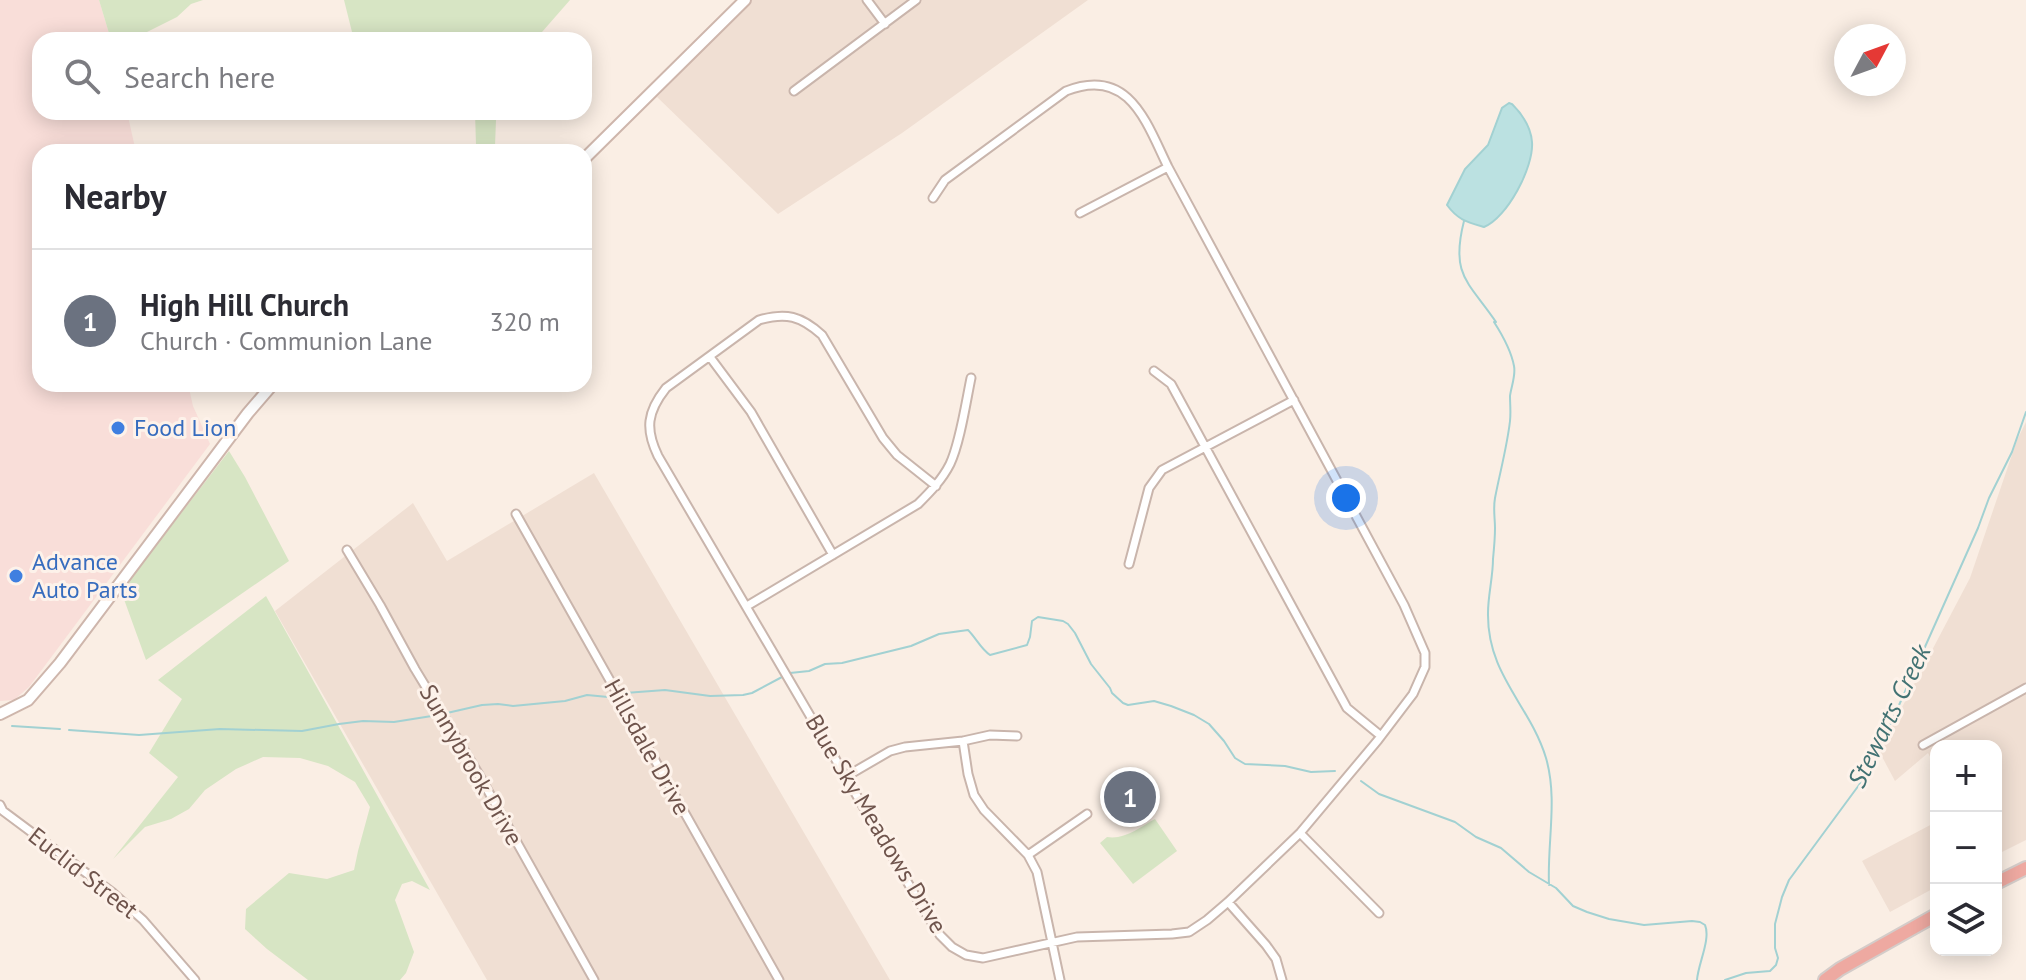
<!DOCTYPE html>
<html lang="en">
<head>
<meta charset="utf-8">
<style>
  body { margin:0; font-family:"PT Sans",sans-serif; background:#f2f2f3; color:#2b2b33 }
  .controls { position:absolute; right:24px; bottom:24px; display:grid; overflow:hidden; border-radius:16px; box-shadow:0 4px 20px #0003 }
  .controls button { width:72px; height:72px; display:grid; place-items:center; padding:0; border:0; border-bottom:2px solid #e1e1e2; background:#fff; color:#2b2b33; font:40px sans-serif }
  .compass { position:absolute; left:1834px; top:24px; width:72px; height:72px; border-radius:50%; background:#fff; box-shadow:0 4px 20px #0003; rotate:49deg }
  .you { position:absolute; left:1346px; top:498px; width:28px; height:28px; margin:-20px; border:6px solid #fff; border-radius:50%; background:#1a73e8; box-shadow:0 0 0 12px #1a73e833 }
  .badge { display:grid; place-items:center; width:52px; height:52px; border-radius:50%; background:#1a73e8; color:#fff; font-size:26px; font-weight:700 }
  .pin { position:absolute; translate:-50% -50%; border:4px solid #fff; box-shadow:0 2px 8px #0006 }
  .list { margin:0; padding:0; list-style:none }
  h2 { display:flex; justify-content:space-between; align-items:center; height:104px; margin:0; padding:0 32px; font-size:34px }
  h2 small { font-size:26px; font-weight:400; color:#7c7c81 }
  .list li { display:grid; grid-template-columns:52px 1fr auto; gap:24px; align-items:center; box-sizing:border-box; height:144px; padding:0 32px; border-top:2px solid #e1e1e2 }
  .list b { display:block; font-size:30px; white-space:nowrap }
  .list p { margin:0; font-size:26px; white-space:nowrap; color:#7c7c81 }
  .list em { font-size:26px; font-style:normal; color:#7c7c81 }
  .icon { flex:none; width:44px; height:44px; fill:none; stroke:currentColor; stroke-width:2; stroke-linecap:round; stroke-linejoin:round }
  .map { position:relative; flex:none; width:2026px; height:980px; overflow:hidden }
  .search { position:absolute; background:#fff; box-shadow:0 4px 20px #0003; left:32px; top:32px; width:560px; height:88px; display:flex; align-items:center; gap:20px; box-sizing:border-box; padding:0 28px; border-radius:24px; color:#7c7c81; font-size:30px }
  .panel { position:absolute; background:#fff; box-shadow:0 4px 20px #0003; left:32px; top:144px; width:560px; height:248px; border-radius:24px }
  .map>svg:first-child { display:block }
</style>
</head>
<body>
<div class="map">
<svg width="2026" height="980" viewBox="0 0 2026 980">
  <rect width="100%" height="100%" fill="#faeee4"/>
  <!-- residential -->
  <path fill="#f0dfd3" d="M752,0H1088L902,133L778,214L657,97Z
    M2026,422V840L1996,855V746H1936V768L1928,753L1895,781L1879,751L1970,578L2017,440Z
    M594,473L890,980H487L275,611L413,503L447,561Z
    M1936,822V887L1890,912L1862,861Z"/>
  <!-- commercial -->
  <path fill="#f9ded9" d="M0,0H99L111,40H40V112H127L136,152H40V384H188L193,406L210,444L29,687L14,700L0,701Z"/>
  <!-- green -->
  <path fill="#d7e5c4" d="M99,0H203L191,4L177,17L131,40H111Z
    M344,0H570L535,40H354Z
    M475,112H515L496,120L495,146L476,145Z
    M229,451L245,477L289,561L146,660L121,591Z
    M266,596L430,890L412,881L402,884L395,900L414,952L406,973L400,980H308L267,949L245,929L246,909L289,873L327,879L354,870L358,851L370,807L355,782L328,766L300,758L263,757L236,769L205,790L189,809L171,819L145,827L113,859L178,777L149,753L182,699L158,680Z
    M1155,819L1177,851L1133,884L1100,843L1107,837C1125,840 1140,827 1155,819Z"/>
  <!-- water -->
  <path fill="#bbe1e1" stroke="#a2d1d2" stroke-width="2" d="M1509,103L1512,104C1522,114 1531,128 1532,142C1534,167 1507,218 1484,227C1467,222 1458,220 1447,205L1465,169L1488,145L1502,108Z"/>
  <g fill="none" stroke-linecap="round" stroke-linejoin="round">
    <!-- stream -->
    <path stroke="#a2d1d2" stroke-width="2" d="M1464,221C1450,276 1469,282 1496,322H1494C1503,336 1511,350 1514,366C1516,376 1511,387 1510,396C1510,404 1511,412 1510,421C1507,447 1500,472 1495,498C1493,509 1495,518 1495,528C1495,539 1494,549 1493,559C1493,577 1488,595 1488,613C1487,675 1530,705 1546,758C1558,799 1547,843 1549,885
      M790,673L809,671L825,664L842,663L911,646L939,634L968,630C976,638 981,649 990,655L1027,645L1030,637L1032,621L1038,617L1063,621L1068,624L1075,633L1091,664L1110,688L1112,693L1123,703L1128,705L1154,701L1171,706L1194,715L1209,724L1224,741L1235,758L1245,764L1285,766L1311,772L1335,771
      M625,693L665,690L710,696L743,695L752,693L782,677
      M447,713L482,705L498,704L513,706L565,701L587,695L608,697L615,696
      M12,726L60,729
      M69,730L139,735L220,729L302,731L339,724L363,721L394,722L438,715
      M1361,781L1379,794L1455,822L1476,837L1501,848L1529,872L1556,888L1573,906L1587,912L1609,919L1644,925L1692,921L1700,922L1705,925C1711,939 1698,964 1697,980
      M1725,980L1746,973L1770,971L1776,965L1778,958L1775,948V924L1782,897L1789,880L1859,785L1883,741L1978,528L1989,498L2012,452L2026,412"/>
    <!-- street casing -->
    <g stroke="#c9b5ac" stroke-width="11">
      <path id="street" d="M867,0L885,24
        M794,91L916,0
        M933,198L945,180L1066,91C1129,66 1146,122 1168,167L1404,605L1425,653V667L1413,694L1378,740L1300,833L1228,902L1207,920L1189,932L1172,934L1077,937L983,958L966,955L952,947L940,935L922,907L658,456C645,429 647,412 666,388L759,320C786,312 801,316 822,335L883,438L897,455L936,486
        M1080,213L1168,167
        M710,357L751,412L833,555
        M1154,371L1171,384L1347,708L1381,736
        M516,514L779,980
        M347,550L380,605L415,669L478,773L594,980
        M1129,564L1149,488L1162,470L1294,400
        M747,606L918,504C930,492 942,480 950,464C960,443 966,402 971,378
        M963,741L968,774L974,795L984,810L1028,855L1037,872L1060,980
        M1923,745L2026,688
        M847,776L890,751L905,747L963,741L990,735L1017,736
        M0,805L3,811L113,893L143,920L195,980
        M1300,833L1379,913
        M1028,855L1087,814
        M1228,902L1266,945L1276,959L1282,980"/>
    </g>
    <!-- secondary casing -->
    <g stroke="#ceb6ac" stroke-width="14">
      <path id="secondary" d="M584,159L745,0
        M0,714L28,700L60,663L248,413L273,384"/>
    </g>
    <!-- highway casing -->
    <g stroke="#d4ccc9" stroke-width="16">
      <path id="highway" d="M1996,883L2026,868
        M1825,980L1840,969L1936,915"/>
    </g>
    <!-- street -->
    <use href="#street" stroke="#fff" stroke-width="7"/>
    <!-- secondary -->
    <use href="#secondary" stroke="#fff" stroke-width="10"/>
    <!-- highway -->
    <use href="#highway" stroke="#eea9a1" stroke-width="12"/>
  </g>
  <!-- markers -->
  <g fill="#3f7fe0" stroke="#fdf2ea" stroke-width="3">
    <circle cx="118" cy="428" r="8"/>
    <circle cx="16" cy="576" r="8"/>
  </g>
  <g text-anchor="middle" stroke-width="6" stroke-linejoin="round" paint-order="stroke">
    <!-- shop labels -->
    <g font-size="24" fill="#366cbe" stroke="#fdf2ea" text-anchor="start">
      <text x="134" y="436">Food Lion</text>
      <text x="32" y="570">Advance<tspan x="32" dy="28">Auto Parts</tspan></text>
    </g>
    <!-- street labels -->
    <g font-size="24" fill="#6f544c" stroke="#fdf2ea">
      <text transform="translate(647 747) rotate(61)" y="8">Hillsdale Drive</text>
      <text transform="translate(471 765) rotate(60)" y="8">Sunnybrook Drive</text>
      <text transform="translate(876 824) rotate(59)" y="8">Blue Sky Meadows Drive</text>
      <text transform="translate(83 873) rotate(38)" y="8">Euclid Street</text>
    </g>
    <!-- water labels -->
    <g font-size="26" font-style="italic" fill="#427273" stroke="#fdf2ea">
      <text transform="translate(1889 716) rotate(-64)" y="9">Stewarts Creek</text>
    </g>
  </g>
</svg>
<div class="controls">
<button>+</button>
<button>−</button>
<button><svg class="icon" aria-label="layers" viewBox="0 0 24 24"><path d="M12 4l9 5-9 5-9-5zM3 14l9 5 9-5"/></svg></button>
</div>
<svg class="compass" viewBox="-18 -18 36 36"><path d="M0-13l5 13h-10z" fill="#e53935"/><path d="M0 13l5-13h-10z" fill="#7c7c81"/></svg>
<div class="you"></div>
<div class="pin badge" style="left:1130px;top:797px;background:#6b7280">1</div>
<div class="search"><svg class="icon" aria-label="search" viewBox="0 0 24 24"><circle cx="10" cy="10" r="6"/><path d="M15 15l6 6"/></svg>Search here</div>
<section class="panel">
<h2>Nearby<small></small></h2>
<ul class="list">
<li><span class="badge" style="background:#6b7280">1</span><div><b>High Hill Church</b><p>Church · Communion Lane</p></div><em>320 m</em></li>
</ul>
</section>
</div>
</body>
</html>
